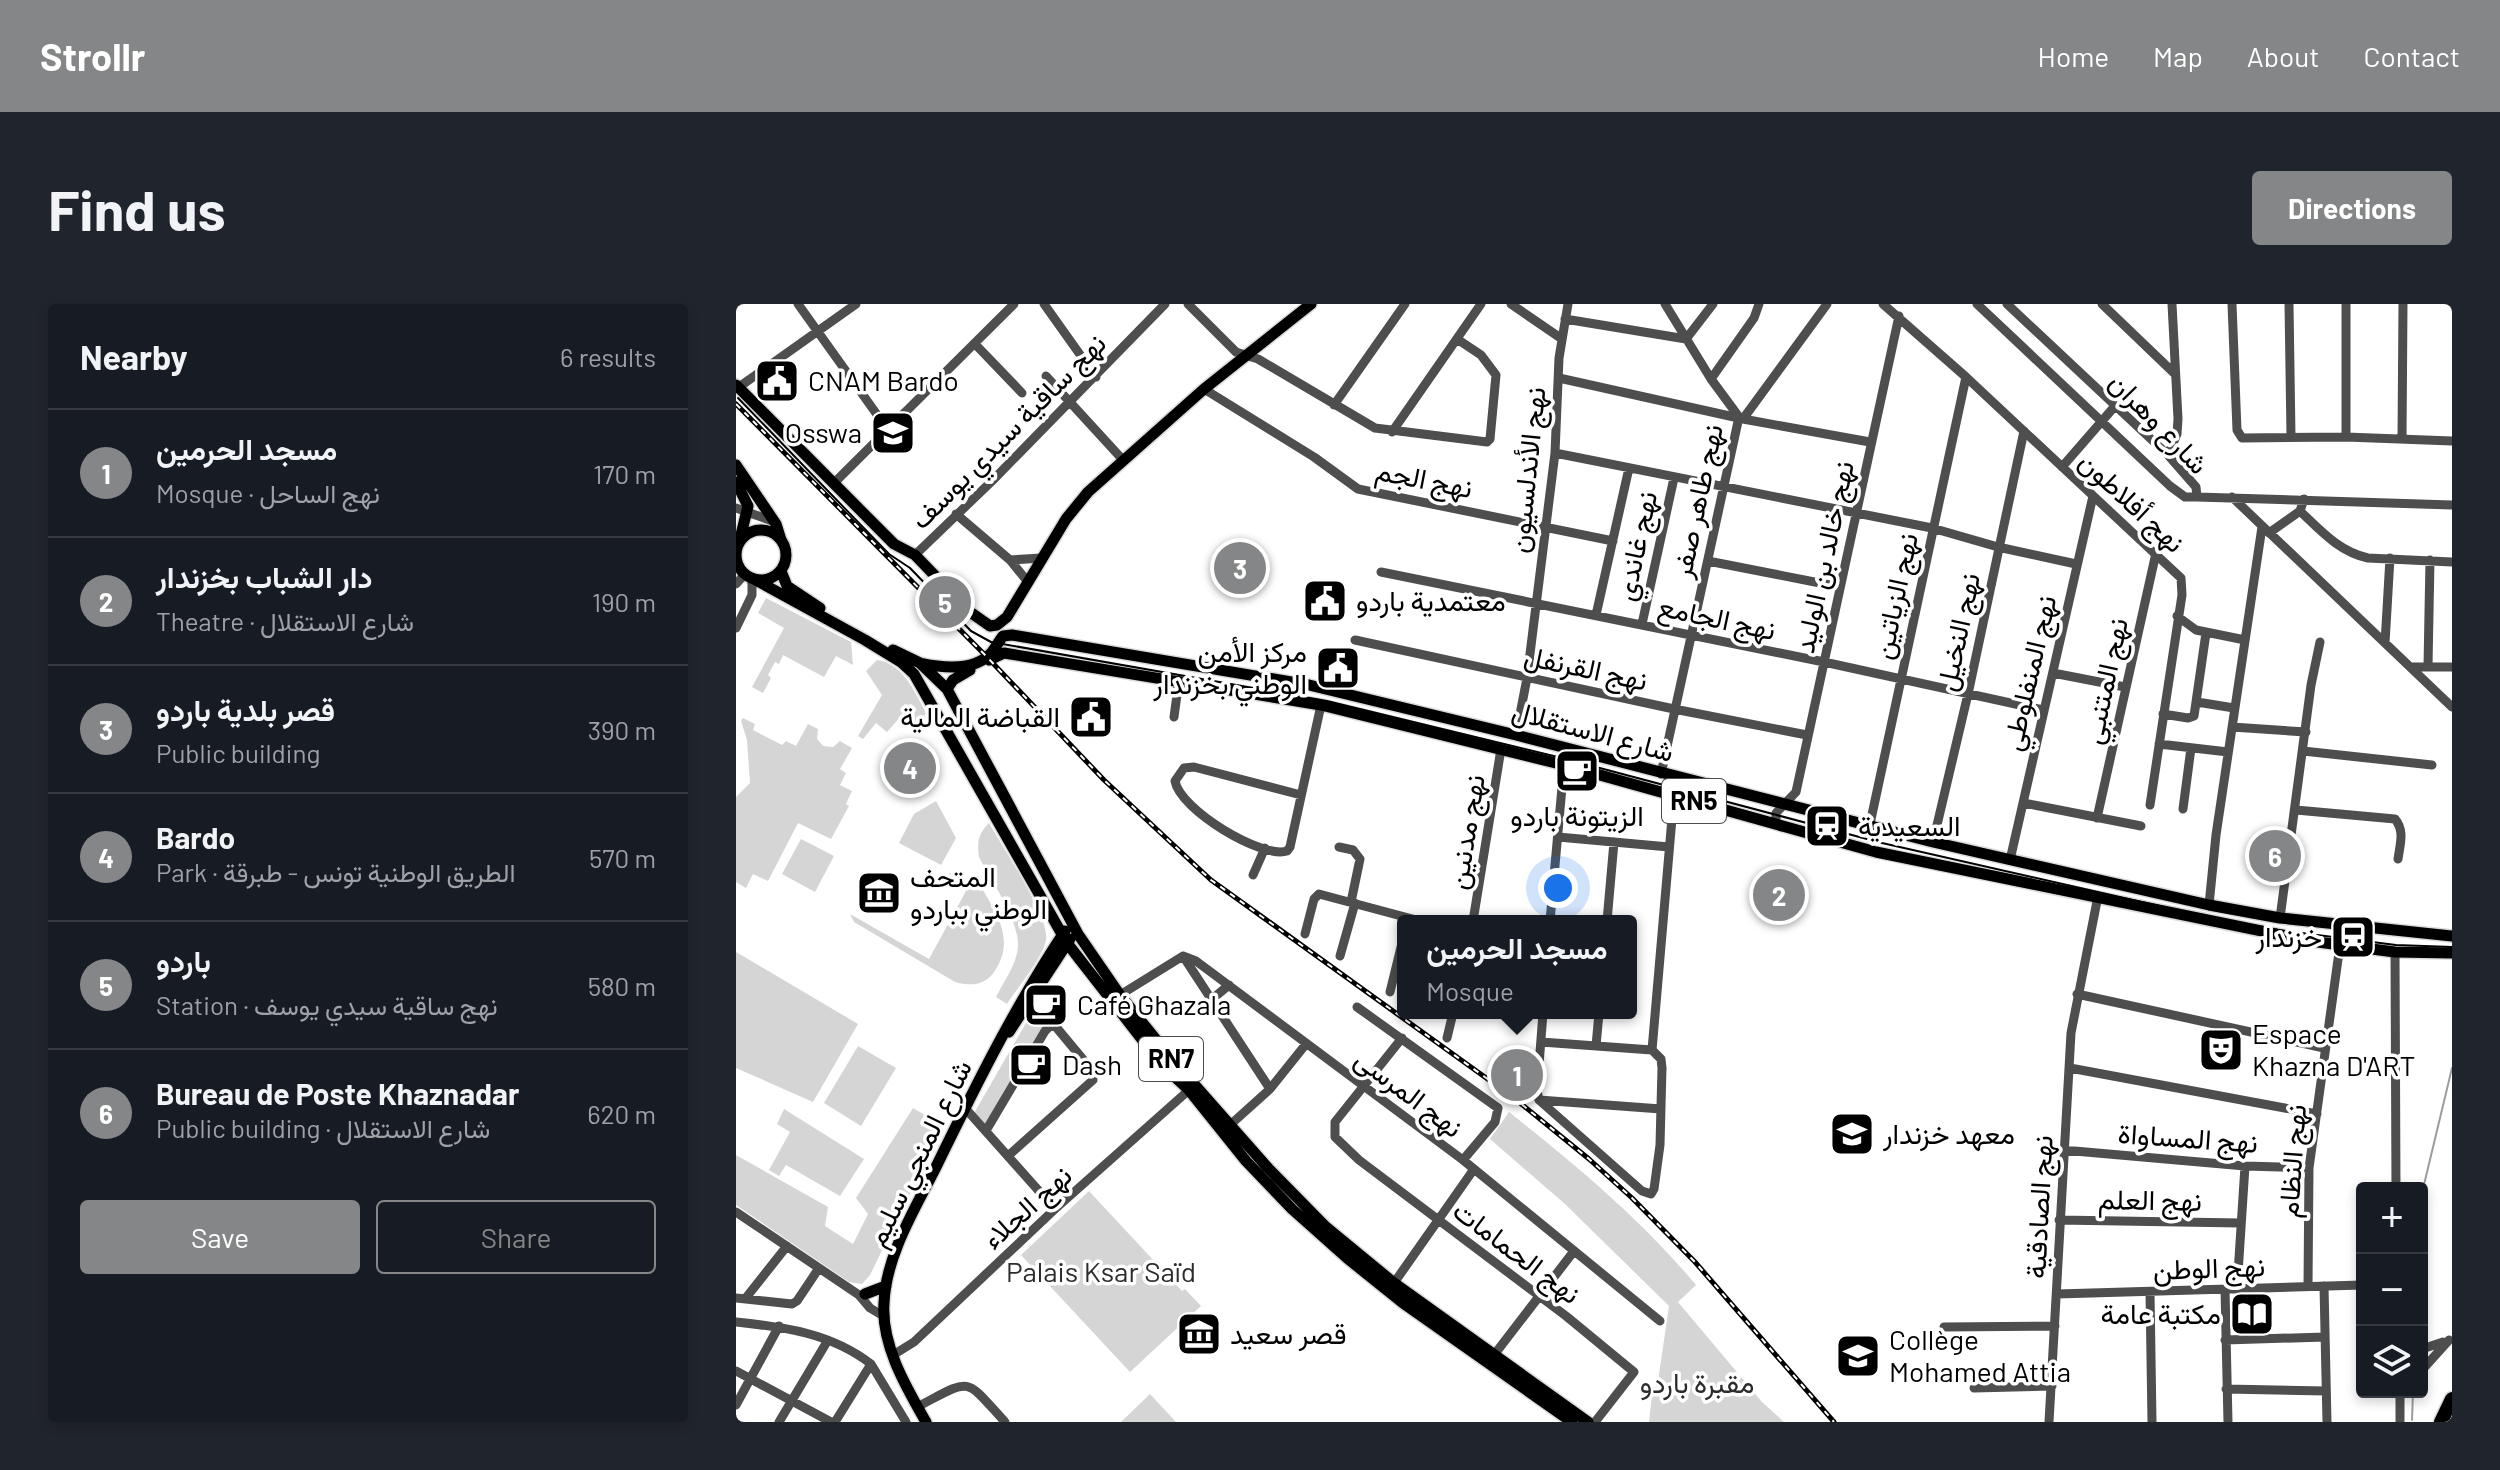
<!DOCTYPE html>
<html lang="en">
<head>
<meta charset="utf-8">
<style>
  body { margin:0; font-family:Barlow,Vazirmatn,sans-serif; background:#20242c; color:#f1f3f6 }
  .controls { position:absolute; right:24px; bottom:24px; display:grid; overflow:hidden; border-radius:8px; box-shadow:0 4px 12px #0003 }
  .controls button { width:72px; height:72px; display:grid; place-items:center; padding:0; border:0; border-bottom:2px solid #363941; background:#171b24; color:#f1f3f6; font:40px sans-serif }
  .you { position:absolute; left:822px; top:584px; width:28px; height:28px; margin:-20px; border:6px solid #fff; border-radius:50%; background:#1a73e8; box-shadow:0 0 0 12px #1a73e833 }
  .badge { display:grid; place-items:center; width:52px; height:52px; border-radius:50%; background:#858687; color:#fff; font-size:26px; font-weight:700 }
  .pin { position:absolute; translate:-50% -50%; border:4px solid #fff; box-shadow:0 2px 8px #0006 }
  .popup { position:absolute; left:661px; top:611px; width:240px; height:104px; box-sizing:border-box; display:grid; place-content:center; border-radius:8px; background:#171b24; filter:drop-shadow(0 2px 6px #0005); font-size:26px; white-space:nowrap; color:#9ea1a6 }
  .popup b { font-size:30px; color:#f1f3f6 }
  .popup::after { content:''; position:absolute; left:50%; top:100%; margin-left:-16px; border:16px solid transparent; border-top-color:#171b24 }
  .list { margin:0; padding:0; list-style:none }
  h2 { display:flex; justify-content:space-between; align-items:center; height:104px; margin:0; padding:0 32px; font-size:34px }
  h2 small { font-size:26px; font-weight:400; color:#9ea1a6 }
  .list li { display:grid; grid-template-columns:52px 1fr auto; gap:24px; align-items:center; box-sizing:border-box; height:128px; padding:0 32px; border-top:2px solid #363941 }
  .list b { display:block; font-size:30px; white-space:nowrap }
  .list p { margin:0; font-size:26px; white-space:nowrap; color:#9ea1a6 }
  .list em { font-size:26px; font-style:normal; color:#9ea1a6 }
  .actions { display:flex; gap:16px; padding:24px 32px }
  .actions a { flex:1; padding:18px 0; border:2px solid #858687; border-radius:8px; text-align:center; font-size:28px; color:#858687 }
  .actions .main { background:#858687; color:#fff }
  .icon { flex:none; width:44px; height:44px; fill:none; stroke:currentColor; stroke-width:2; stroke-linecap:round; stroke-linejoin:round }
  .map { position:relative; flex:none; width:1716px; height:1118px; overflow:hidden; border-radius:8px }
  header { display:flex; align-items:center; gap:48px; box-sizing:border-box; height:112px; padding:0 40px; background:#858687; color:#fff }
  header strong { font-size:38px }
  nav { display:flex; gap:44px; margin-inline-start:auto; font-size:28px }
  .intro { display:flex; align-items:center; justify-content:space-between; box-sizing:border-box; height:192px; padding:0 48px }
  h1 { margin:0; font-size:56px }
  .button { padding:20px 36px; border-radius:8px; background:#858687; color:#fff; font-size:28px; font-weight:700 }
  main { display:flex; gap:48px; padding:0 48px }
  aside { flex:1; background:#171b24; border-radius:8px; box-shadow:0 4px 12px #0003 }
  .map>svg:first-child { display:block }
</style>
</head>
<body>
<header>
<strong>Strollr</strong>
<nav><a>Home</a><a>Map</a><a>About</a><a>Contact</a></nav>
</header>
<div class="intro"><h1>Find us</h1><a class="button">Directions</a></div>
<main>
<aside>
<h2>Nearby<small>6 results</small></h2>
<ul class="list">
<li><span class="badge">1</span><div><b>مسجد الحرمين</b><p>Mosque · نهج الساحل</p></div><em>170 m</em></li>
<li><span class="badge">2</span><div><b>دار الشباب بخزندار</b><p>Theatre · شارع الاستقلال</p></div><em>190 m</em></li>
<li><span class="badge">3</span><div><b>قصر بلدية باردو</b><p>Public building</p></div><em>390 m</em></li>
<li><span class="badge">4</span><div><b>Bardo</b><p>Park · الطريق الوطنية تونس - طبرقة</p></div><em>570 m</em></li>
<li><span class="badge">5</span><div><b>باردو</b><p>Station · نهج ساقية سيدي يوسف</p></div><em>580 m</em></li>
<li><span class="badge">6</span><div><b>Bureau de Poste Khaznadar</b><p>Public building · شارع الاستقلال</p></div><em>620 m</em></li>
</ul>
<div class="actions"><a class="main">Save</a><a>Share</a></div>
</aside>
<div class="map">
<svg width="1716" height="1118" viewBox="0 0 1716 1118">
  <rect width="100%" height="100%" fill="#fff"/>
  <!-- green -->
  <path fill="#d5d5d5" d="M30,294L115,338L117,361L100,352L88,373L47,351L43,360L39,358L32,371L35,374L27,389L16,383L48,324L22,309Z
    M141,356C170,360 181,394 194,416L173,418L165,412L151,428L140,419L127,435L122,432L146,391L130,367Z
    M7,414L19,420L17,426L46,441L50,437L60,442L72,420L82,425L81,435L87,442L97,443L104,437L116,444L104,465L110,469L104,481L116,487L110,500L113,502L95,535L62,519L32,577L17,570L10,584L0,578V493L14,479L11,436L5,417Z
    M175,451L192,483L178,490L158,478Z
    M200,497L220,534L205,561L163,539L178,510Z
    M253,519C265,540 315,616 310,636C306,655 282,683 271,700L260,693C268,677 282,659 282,640C282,615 255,576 243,553C241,538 242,530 253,519Z
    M65,535L98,552L79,588L46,570Z
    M214,569L233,579L238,570C255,603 283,632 258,668C248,682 235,682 219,678L118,618L114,610L193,655L230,587L210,576Z
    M0,648L122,720L77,798L0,764Z
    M309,686L325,691L249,822L237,811Z
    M122,742L160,764L125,822L88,799Z
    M177,804L207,822L134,971L126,980L113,978L0,901V851L92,903L89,922L117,940L132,910L120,894Z
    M48,805L128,855L104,892L50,861L43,872L33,866L54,828L41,820Z
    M773,808C840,861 905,915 960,981L942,998L1026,1098L1048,1118H913L916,1091L922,1077L933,1002L829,900L754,835Z
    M353,887L446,987L449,985L465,1002L394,1068L285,951Z
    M414,1090L440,1118H385Z"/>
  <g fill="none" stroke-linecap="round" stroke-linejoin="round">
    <!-- stream -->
    <path stroke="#9c9c9c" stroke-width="2" d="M1686,889L1716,764
      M1676,1116L1677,1088"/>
    <!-- major casing -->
    <g stroke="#dbdbdb" stroke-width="14">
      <path id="major" d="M0,81L158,240L179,251L234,308L254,322L261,321L271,313L330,215L352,188L468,85L575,0
        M0,161L40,220L45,236
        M0,178L12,202L3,239
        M0 251a25 25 0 1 1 50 0a25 25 0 1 1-50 0Z
        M45,267L51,282L84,304
        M16,274L129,336L165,358L178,370L331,639L426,761L453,786L510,857L556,905L611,954L667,999L836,1118
        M157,346L184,359L211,385L342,630L384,691L434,753L532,864L590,923L658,979L852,1118
        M253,356L268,349L585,401L828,461L1140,548L1574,637L1659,648L1716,649
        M184,359C207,364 239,368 256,348C260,343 263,337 267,332L276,331L573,381L780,431L1197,538L1473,601L1544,614L1716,632
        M211,385L217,376L234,366
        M273,728L334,635
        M129,990L150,982
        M190,1118C170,1083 145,1041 148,999C150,951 179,905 200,863C239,783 279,702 329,627"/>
    </g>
    <!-- highway casing -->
    <g stroke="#dbdbdb" stroke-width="17">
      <path id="highway" d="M1705,1118L1716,1095"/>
    </g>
    <!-- minor -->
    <path stroke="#4e4e4e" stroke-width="9" d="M62,0L152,126
      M308,0L360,73
      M452,0L500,48L522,55L639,124L751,138L754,135L760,71L745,51L721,35
      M775,0L826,35
      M1147,0L1230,73L1445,274L1446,291L1414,501
      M1241,0L1434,182L1449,193H1461
      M1271,0L1432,151L1460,183L1461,193L1716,201
      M1366,0L1439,70
      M1496,0L1501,126L1506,134L1610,133L1716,137
      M1553,0L1555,132
      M1610,0V133
      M829,15L950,35L977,0
      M239,40L286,89
      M310,72L387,156
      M823,74L1007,115L1134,138
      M975,75L1018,14L1023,0
      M3,83L120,0
      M468,85L578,153L622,185L877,237
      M598,101L669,0
      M1007,115L1091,0
      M656,128L745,0
      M1666,135L1667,0
      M819,149L1196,224L1262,243L1340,260
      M1432,151L1441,130L1442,115L1436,0
      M1326,163L1379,102
      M98,179L278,0
      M1496,193L1716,403
      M1568,195L1564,207L1566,209C1586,228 1604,248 1632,254L1716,258
      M0,204L39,218
      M220,210L274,256L292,278
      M1533,229L1564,207
      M179,251L257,176L429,0
      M274,256L306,254
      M972,257L1104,283
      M645,268L1088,358L1307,406
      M0,280L9,270
      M860,311L893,164
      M1441,312L1460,326L1509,336
      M906,320L938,174
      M0,324L16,291V274
      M619,336L938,405L1071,431
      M1649,339L1654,254
      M1692,362L1694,256
      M1675,363H1716
      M1317,369L1389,383
      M1461,398L1498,404
      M1427,410L1452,414L1458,412L1470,329
      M438,413L443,376
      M1496,423L1570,428
      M780,431L791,374L819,149L823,54L832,0
      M1423,440L1492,448
      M1567,447L1696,461
      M925,470L1003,113L975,75L929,0
      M565,491L458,463L448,464L439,477C444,506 526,555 551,547L554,543L585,401
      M1288,499L1405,522
      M1447,505L1455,444
      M1560,506L1659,515C1669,527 1664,540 1662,555
      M1361,514L1420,249
      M1134,520L1230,73
      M1045,523L1040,518V509L1060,488L1163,12
      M822,533L933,543
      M1197,538L1232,390L1288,127
      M603,543L617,546L624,555L615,598
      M1274,556L1357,192
      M517,571L529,544
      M1473,601L1480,531L1526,223
      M1544,614L1575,381L1584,338
      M737,617L765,445
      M814,617L828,461
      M871,617L878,538
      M569,630L578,595L583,590L684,617
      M1659,648L1660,884
      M447,652L534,785
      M604,652L619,599
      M654,688L667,635
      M1341,690L1588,744
      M384,691L447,652L460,657L727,856L924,1017
      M475,696L493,681
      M621,703L762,804L759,818L727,856
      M666,734L599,818V833L623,856L830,1012L898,1068L859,1118
      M711,734L717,709
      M860,742L863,709
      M916,746L938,491
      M1334,764L1581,810
      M803,796L906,887L915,890L918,885L924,841L926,764L925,755L916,746L805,738
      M803,796L925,805
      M803,796L801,787L807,709
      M229,804L319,905
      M494,821L534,785L570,740
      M251,825L309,727L314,722L320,723L355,765L357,776L273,851
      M1327,846L1509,862L1573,864
      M0,908L123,991L134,1004L149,1013
      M1323,916L1504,919
      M658,979L738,865
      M1572,982L1573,864L1604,641
      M1588,982L1591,1118
      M1489,985L1492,1118
      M1501,985L1509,862
      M1414,988L1416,1118
      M1321,990L1626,981
      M0,994L56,1000L61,997L83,964
      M9,995L51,942
      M0,1018C48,1023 95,1029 135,1060L170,1118
      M1208,1023L1319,1022
      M1489,1036L1589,1033
      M1686,1045L1707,1038
      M157,1051L178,1038L319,905L453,786
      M758,1051L838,947
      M1686,1066L1713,1036
      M0,1067L95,1118
      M1238,1084L1316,1082
      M1490,1085L1590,1087
      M1664,1088V1118
      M0,1101L43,1022
      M181,1103C237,1074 227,1072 269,1118
      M43,1118L92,1036
      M99,1118L135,1060
      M1313,1118L1335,729L1362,592"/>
    <!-- major -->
    <use href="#major" stroke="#000" stroke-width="11"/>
    <!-- highway -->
    <use href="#highway" stroke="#000" stroke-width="14"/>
    <!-- tram -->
    <path stroke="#000" stroke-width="2" d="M2,94L153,250L174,264L235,327L255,338L591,397L830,455L1146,539L1472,613L1542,626L1660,641L1716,643"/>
    <!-- rail casing -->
    <g stroke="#000" stroke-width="5">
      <path id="rail" d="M0,100L251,353L368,476L475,576L778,794L853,855L896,894L959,958L1098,1118"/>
    </g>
    <!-- rail -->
    <use href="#rail" stroke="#fff" stroke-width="2" stroke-dasharray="6" stroke-linecap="butt"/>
  </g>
  <!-- icons -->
  <defs>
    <g id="civic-square" transform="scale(2.3)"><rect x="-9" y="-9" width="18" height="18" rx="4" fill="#000" stroke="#fff"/><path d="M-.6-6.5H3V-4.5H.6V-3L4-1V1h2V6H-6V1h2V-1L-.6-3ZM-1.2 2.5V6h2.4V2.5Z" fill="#fff"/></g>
    <g id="school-square" transform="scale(2.3)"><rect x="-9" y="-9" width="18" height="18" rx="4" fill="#000" stroke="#fff"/><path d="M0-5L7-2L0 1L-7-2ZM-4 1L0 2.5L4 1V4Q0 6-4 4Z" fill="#fff"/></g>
    <g id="cafe-square" transform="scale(2.3)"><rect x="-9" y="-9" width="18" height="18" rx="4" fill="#000" stroke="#fff"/><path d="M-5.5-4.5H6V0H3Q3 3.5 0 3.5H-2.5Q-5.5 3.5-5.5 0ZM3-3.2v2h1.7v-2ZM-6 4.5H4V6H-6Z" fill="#fff"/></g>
    <g id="station-square" transform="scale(2.3)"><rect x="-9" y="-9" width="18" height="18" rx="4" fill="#000" stroke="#fff"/><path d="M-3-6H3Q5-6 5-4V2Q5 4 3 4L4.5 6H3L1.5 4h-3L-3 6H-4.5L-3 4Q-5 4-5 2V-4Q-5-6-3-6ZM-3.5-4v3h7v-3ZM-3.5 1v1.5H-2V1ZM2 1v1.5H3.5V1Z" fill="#fff"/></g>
    <g id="museum-square" transform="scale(2.3)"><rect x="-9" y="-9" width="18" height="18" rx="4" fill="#000" stroke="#fff"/><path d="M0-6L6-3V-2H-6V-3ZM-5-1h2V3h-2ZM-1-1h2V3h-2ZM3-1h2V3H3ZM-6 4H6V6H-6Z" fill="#fff"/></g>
    <g id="theatre-square" transform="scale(2.3)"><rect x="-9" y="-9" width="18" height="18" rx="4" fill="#000" stroke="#fff"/><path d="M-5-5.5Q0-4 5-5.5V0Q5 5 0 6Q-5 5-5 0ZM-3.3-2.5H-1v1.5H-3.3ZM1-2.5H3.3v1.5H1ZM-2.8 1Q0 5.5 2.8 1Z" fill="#fff"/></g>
    <g id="library-square" transform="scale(2.3)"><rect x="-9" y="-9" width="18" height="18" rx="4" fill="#000" stroke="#fff"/><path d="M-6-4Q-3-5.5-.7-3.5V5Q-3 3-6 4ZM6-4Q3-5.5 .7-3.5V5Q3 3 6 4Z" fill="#fff"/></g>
  </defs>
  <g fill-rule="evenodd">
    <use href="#civic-square" x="41" y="77"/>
    <use href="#school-square" x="157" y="129"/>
    <use href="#civic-square" x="589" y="297"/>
    <use href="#civic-square" x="602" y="364"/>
    <use href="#civic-square" x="355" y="413"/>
    <use href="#cafe-square" x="841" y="467"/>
    <use href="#station-square" x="1091" y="522"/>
    <use href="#museum-square" x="143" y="589"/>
    <use href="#station-square" x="1617" y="633"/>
    <use href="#cafe-square" x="310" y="701"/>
    <use href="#theatre-square" x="1485" y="746"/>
    <use href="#cafe-square" x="295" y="761"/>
    <use href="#school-square" x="1116" y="830"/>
    <use href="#library-square" x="1516" y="1010"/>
    <use href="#museum-square" x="463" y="1030"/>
    <use href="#school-square" x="1122" y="1052"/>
  </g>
  <g text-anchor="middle" stroke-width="7" stroke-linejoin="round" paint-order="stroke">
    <!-- shield labels -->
    <g fill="#fff" stroke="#4c4c4c" stroke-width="2">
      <rect x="926" y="475" width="64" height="44" rx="6"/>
      <rect x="403" y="733" width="64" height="44" rx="6"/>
    </g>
    <g font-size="26" font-weight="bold" fill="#000">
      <text x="958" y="506">RN5</text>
      <text x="435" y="764">RN7</text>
    </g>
    <!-- poi labels -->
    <g font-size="28" fill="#000" stroke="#fff" text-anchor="start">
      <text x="72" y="87">CNAM Bardo</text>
      <text x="126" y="139" text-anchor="end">Osswa</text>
      <text x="620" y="307">معتمدية باردو</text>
      <text x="571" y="358" text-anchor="end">مركز الأمن<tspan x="571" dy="32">الوطني بخزندار</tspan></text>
      <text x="324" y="423" text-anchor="end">القباضة المالية</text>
      <text x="841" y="522" text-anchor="middle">الزيتونة باردو</text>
      <text x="1122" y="532">السعيدية</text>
      <text x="174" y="583">المتحف<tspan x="174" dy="32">الوطني بباردو</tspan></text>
      <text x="1586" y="643" text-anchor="end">خزندار</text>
      <text x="341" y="711">Café Ghazala</text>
      <text x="1516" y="740">Espace<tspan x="1516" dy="32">Khazna D'ART</tspan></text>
      <text x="326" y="771">Dash</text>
      <text x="1147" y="840">معهد خزندار</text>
      <text x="1485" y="1020" text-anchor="end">مكتبة عامة</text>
      <text x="494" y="1040">قصر سعيد</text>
      <text x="1153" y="1046">Collège<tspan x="1153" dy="32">Mohamed Attia</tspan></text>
    </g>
    <!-- street labels -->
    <g font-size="28" fill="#000" stroke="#fff">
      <text transform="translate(1423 119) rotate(46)" y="10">شارع وهران</text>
      <text transform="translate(272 127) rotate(-45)" y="10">نهج ساقية سيدي يوسف</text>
      <text transform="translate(791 166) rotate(-84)" y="10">نهج الأندلسيون</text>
      <text transform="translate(688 175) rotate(11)" y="10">نهج الجم</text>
      <text transform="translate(961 197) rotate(-78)" y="10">نهج طاهر صفر</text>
      <text transform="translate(1396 198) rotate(43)" y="10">نهج أفلاطون</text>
      <text transform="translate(900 242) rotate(-78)" y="10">نهج غاندي</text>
      <text transform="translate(1088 253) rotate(-78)" y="10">نهج خالد بن الوليد</text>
      <text transform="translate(1159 292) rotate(-78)" y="10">نهج الزياتين</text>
      <text transform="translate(981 314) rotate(12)" y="10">نهج الجامع</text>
      <text transform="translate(1222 328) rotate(-78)" y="10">نهج النخيل</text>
      <text transform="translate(850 364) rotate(12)" y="10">نهج القرنفل</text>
      <text transform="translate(1293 369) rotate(-77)" y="10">نهج المنفلوطي</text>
      <text transform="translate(1369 377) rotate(-78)" y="10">نهج المتنبي</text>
      <text transform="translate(857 427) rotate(15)" y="10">شارع الاستقلال</text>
      <text transform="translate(730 528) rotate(-81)" y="10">نهج مدنين</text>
      <text transform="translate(673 789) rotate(37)" y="10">نهج المرسى</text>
      <text transform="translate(1452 834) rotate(4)" y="10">نهج المساواة</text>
      <text transform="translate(183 849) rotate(-64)" y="10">شارع المنجي سليم</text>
      <text transform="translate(1556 857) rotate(-86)" y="10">نهج النظام</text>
      <text transform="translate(1414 896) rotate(1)" y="10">نهج العلم</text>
      <text transform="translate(291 903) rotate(-42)" y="10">نهج الجلاء</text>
      <text transform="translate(1303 903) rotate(-87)" y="10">نهج الصادقية</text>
      <text transform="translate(781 948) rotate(37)" y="10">نهج الحمامات</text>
      <text transform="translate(1473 964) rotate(-2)" y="10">نهج الوطن</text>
    </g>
    <!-- park labels -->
    <g font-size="28" fill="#2c2c2c" stroke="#fff">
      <text x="365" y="978">Palais Ksar Saïd</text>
      <text x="961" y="1089">مقبرة باردو</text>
    </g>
  </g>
</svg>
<div class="controls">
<button>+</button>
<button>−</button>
<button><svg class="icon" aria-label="layers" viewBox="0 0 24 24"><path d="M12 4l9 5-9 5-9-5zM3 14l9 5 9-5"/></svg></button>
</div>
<div class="you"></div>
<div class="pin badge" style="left:781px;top:771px">1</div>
<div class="popup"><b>مسجد الحرمين</b>Mosque</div>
<div class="pin badge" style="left:1043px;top:591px">2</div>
<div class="pin badge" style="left:504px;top:264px">3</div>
<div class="pin badge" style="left:174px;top:464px">4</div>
<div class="pin badge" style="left:209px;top:298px">5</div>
<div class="pin badge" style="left:1539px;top:552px">6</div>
</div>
</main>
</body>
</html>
